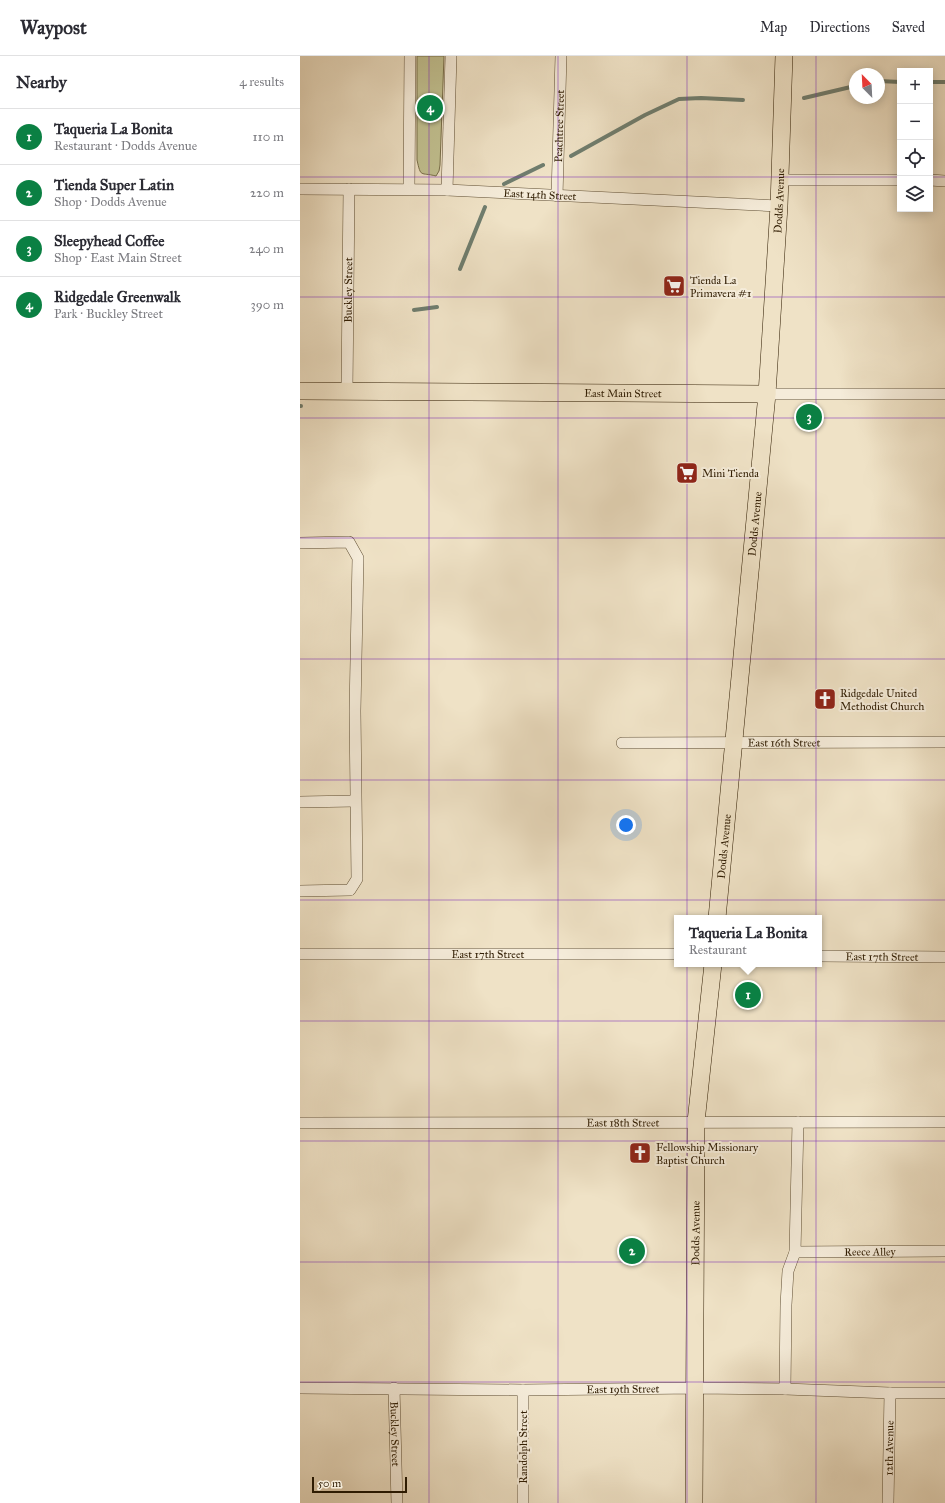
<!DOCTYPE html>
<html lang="en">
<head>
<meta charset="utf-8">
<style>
  body { margin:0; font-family:"IM FELL Great Primer",serif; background:#f2f2f3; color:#2b2b33 }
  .controls { position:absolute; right:12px; top:12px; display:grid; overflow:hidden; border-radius:0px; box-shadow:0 2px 10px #0003 }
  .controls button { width:36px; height:36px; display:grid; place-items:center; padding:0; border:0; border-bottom:1px solid #e1e1e2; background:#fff; color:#2b2b33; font:20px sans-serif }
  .compass { position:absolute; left:549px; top:12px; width:36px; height:36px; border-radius:50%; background:#fff; box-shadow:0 2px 10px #0003; rotate:336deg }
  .scale { position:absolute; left:12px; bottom:10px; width:95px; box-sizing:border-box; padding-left:4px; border:2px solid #2f1c02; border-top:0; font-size:11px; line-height:14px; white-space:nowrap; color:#2f1c02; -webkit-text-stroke:3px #f5ecda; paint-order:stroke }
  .you { position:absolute; left:326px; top:769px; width:14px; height:14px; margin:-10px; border:3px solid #fff; border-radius:50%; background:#1a73e8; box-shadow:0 0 0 6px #1a73e833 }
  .badge { display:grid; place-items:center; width:26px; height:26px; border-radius:50%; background:#0b8043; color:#fff; font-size:13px; font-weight:700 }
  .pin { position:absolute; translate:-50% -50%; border:2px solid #fff; box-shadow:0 1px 4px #0006 }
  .popup { position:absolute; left:374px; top:859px; width:148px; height:52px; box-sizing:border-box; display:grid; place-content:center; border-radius:0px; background:#fff; filter:drop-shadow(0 1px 3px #0005); font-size:13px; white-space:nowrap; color:#7c7c81 }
  .popup b { font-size:15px; color:#2b2b33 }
  .popup::after { content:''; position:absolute; left:50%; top:100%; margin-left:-8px; border:8px solid transparent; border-top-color:#fff }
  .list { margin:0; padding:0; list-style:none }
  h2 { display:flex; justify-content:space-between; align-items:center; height:52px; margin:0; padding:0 16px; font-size:17px }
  h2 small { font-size:13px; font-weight:400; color:#7c7c81 }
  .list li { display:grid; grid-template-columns:26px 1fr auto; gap:12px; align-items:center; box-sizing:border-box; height:56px; padding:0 16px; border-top:1px solid #e1e1e2 }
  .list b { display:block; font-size:15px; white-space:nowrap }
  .list p { margin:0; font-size:13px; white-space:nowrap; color:#7c7c81 }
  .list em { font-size:13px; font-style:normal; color:#7c7c81 }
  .icon { flex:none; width:22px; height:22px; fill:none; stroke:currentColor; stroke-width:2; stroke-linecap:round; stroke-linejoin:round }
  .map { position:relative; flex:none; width:645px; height:1447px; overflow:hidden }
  header { display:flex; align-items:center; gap:24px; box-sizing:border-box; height:56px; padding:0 20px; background:#fff; border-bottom:1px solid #e1e1e2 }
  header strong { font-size:19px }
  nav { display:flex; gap:22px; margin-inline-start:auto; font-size:14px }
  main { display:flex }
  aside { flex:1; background:#fff }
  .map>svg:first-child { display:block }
</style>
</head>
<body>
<header>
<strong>Waypost</strong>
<nav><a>Map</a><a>Directions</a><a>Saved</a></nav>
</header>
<main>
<aside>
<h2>Nearby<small>4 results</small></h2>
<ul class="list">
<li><span class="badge">1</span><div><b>Taqueria La Bonita</b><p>Restaurant · Dodds Avenue</p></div><em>110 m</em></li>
<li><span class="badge">2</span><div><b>Tienda Super Latin</b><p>Shop · Dodds Avenue</p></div><em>220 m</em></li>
<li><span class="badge">3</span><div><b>Sleepyhead Coffee</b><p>Shop · East Main Street</p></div><em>240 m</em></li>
<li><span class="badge">4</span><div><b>Ridgedale Greenwalk</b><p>Park · Buckley Street</p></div><em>390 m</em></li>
</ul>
</aside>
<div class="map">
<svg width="645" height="1447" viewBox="0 0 645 1447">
  <rect width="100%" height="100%" fill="#efe2c6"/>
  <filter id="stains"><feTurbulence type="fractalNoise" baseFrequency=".005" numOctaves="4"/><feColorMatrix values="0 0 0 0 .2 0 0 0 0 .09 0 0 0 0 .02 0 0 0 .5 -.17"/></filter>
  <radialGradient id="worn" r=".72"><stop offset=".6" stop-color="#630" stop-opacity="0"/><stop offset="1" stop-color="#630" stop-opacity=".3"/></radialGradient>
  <!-- green -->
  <path fill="#c1c090" stroke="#786e49" d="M117,0H144L140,109L139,115L136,120C120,116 121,122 117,104Z"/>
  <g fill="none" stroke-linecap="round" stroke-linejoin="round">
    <!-- stream -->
    <path stroke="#6f7d6e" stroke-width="4" d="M579,25L600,26
      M630,26H645
      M504,42L555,30
      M271,100L345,59L379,43L401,42L443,44
      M204,128L243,109
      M160,213L185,151
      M114,254L137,251
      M0,350H1"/>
    <!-- minor casing -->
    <g stroke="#5f4e33" stroke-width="12">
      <g id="minor">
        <path d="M480,124H600"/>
        <path d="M630,124L645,125"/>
        <path id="s1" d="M0,133L147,134L479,150"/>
        <path d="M109,133L110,0"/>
        <path d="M147,134L151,0"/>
        <path id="s2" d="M257,140L261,0"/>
        <path id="s3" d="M47,335L49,133"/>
        <path d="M467,338H645"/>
        <path d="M0,487L49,486L58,502L55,655L57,823L50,834L0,835"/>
        <path id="s4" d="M322,687L645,686"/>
        <path d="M0,746L55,745"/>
        <path id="s5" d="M0,898H377"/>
        <path id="s6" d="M519,900L645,901"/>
        <path id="s7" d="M0,1067L645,1066"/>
        <path id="s8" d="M495,1196L645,1195"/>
        <path id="s9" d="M0,1332L223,1334L395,1332L485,1333L590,1337H645"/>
        <path id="s10" d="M94,1332L97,1447"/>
        <path d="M485,1333L486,1249L488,1215L495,1196L498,1066"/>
        <path d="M223,1334V1447"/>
        <path id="s11" d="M588,1447L590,1337"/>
      </g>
    </g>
    <!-- primary casing -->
    <g stroke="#2f1c02" stroke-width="18">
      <g id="primary">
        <path id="s12" d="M0,335L467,338"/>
        <path id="s13" d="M417,862L467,338L479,150L484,0"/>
        <path id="s14" d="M394,1447L396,1066L413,908"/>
      </g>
    </g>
    <!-- minor -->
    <use href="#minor" stroke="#f5ecda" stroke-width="11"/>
    <!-- primary -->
    <use href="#primary" stroke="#efe2c6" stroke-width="17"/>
  </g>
  <!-- grid -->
  <path fill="none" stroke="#7b2cbf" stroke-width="1" stroke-opacity="0.55" d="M129,0V1447M258,0V1447M387,0V1447M516,0V1447M0,121H600M630,121H645M0,241H645M0,362H645M0,482H645M0,603H645M0,724H645M0,844H645M0,965H645M0,1085H645M0,1206H645M0,1326H645"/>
  <!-- icons -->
  <defs>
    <g id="supermarket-square" transform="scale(1.15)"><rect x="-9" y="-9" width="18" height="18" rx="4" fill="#8f2418" stroke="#f5ecda"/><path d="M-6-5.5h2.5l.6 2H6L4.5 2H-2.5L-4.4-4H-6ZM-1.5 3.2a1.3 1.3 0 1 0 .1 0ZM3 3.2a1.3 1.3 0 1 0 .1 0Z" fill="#fff"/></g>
    <g id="church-square" transform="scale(1.15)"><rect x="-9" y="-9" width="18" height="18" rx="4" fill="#8f2418" stroke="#f5ecda"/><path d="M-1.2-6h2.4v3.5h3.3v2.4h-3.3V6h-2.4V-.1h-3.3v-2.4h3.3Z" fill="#fff"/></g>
  </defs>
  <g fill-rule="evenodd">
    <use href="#supermarket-square" x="374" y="230"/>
    <use href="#supermarket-square" x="387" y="417"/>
    <use href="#church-square" x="525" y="643"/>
    <use href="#church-square" x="340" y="1097"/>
  </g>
  <g text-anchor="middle" stroke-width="4" stroke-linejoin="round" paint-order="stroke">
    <!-- street labels -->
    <g font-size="11" fill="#2f1c02" stroke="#f5ecda">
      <text dy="4" stroke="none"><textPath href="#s2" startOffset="70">Peachtree Street</textPath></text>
      <text dy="4" stroke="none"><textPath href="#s1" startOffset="240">East 14th Street</textPath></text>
      <text dy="4" stroke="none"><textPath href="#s13" startOffset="720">Dodds Avenue</textPath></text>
      <text dy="4" stroke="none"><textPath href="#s3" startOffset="101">Buckley Street</textPath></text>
      <text dy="4" stroke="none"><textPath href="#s12" startOffset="323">East Main Street</textPath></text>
      <text dy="4" stroke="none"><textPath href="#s13" startOffset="396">Dodds Avenue</textPath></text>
      <text dy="4" stroke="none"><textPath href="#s4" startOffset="162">East 16th Street</textPath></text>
      <text dy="4" stroke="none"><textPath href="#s13" startOffset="72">Dodds Avenue</textPath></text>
      <text dy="4" stroke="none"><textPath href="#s5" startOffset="188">East 17th Street</textPath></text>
      <text dy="4" stroke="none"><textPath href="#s6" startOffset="63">East 17th Street</textPath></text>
      <text dy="4" stroke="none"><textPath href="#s7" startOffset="323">East 18th Street</textPath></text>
      <text dy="4" stroke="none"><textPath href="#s14" startOffset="270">Dodds Avenue</textPath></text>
      <text dy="4" stroke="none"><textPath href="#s8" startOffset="75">Reece Alley</textPath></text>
      <text dy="4" stroke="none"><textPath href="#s9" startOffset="323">East 19th Street</textPath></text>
      <text dy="4" stroke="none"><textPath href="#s10" startOffset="46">Buckley Street</textPath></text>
      <text transform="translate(223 1391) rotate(-90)" y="4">Randolph Street</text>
      <text dy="4" stroke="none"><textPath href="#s11" startOffset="55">12th Avenue</textPath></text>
    </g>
    <!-- poi labels -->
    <g font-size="11" fill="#2f1c02" stroke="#f5ecda" text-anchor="start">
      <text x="390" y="228">Tienda La<tspan x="390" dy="13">Primavera #1</tspan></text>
      <text x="402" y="421">Mini Tienda</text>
      <text x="540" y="641">Ridgedale United<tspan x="540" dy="13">Methodist Church</tspan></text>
      <text x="356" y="1095">Fellowship Missionary<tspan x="356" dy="13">Baptist Church</tspan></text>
    </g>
  </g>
  <rect width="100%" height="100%" filter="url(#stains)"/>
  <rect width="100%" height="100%" fill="url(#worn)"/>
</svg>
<div class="controls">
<button>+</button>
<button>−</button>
<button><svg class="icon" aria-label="locate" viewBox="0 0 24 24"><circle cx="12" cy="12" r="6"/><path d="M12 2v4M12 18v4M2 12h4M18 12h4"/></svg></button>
<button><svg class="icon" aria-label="layers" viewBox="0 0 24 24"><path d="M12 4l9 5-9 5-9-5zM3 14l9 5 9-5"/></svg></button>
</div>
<svg class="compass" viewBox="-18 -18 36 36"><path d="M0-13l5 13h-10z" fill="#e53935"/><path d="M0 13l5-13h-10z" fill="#7c7c81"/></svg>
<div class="scale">50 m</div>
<div class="you"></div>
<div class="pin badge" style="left:448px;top:939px">1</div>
<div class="popup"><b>Taqueria La Bonita</b>Restaurant</div>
<div class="pin badge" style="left:332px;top:1195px">2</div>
<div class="pin badge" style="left:509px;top:361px">3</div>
<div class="pin badge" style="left:130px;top:52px">4</div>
</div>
</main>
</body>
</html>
